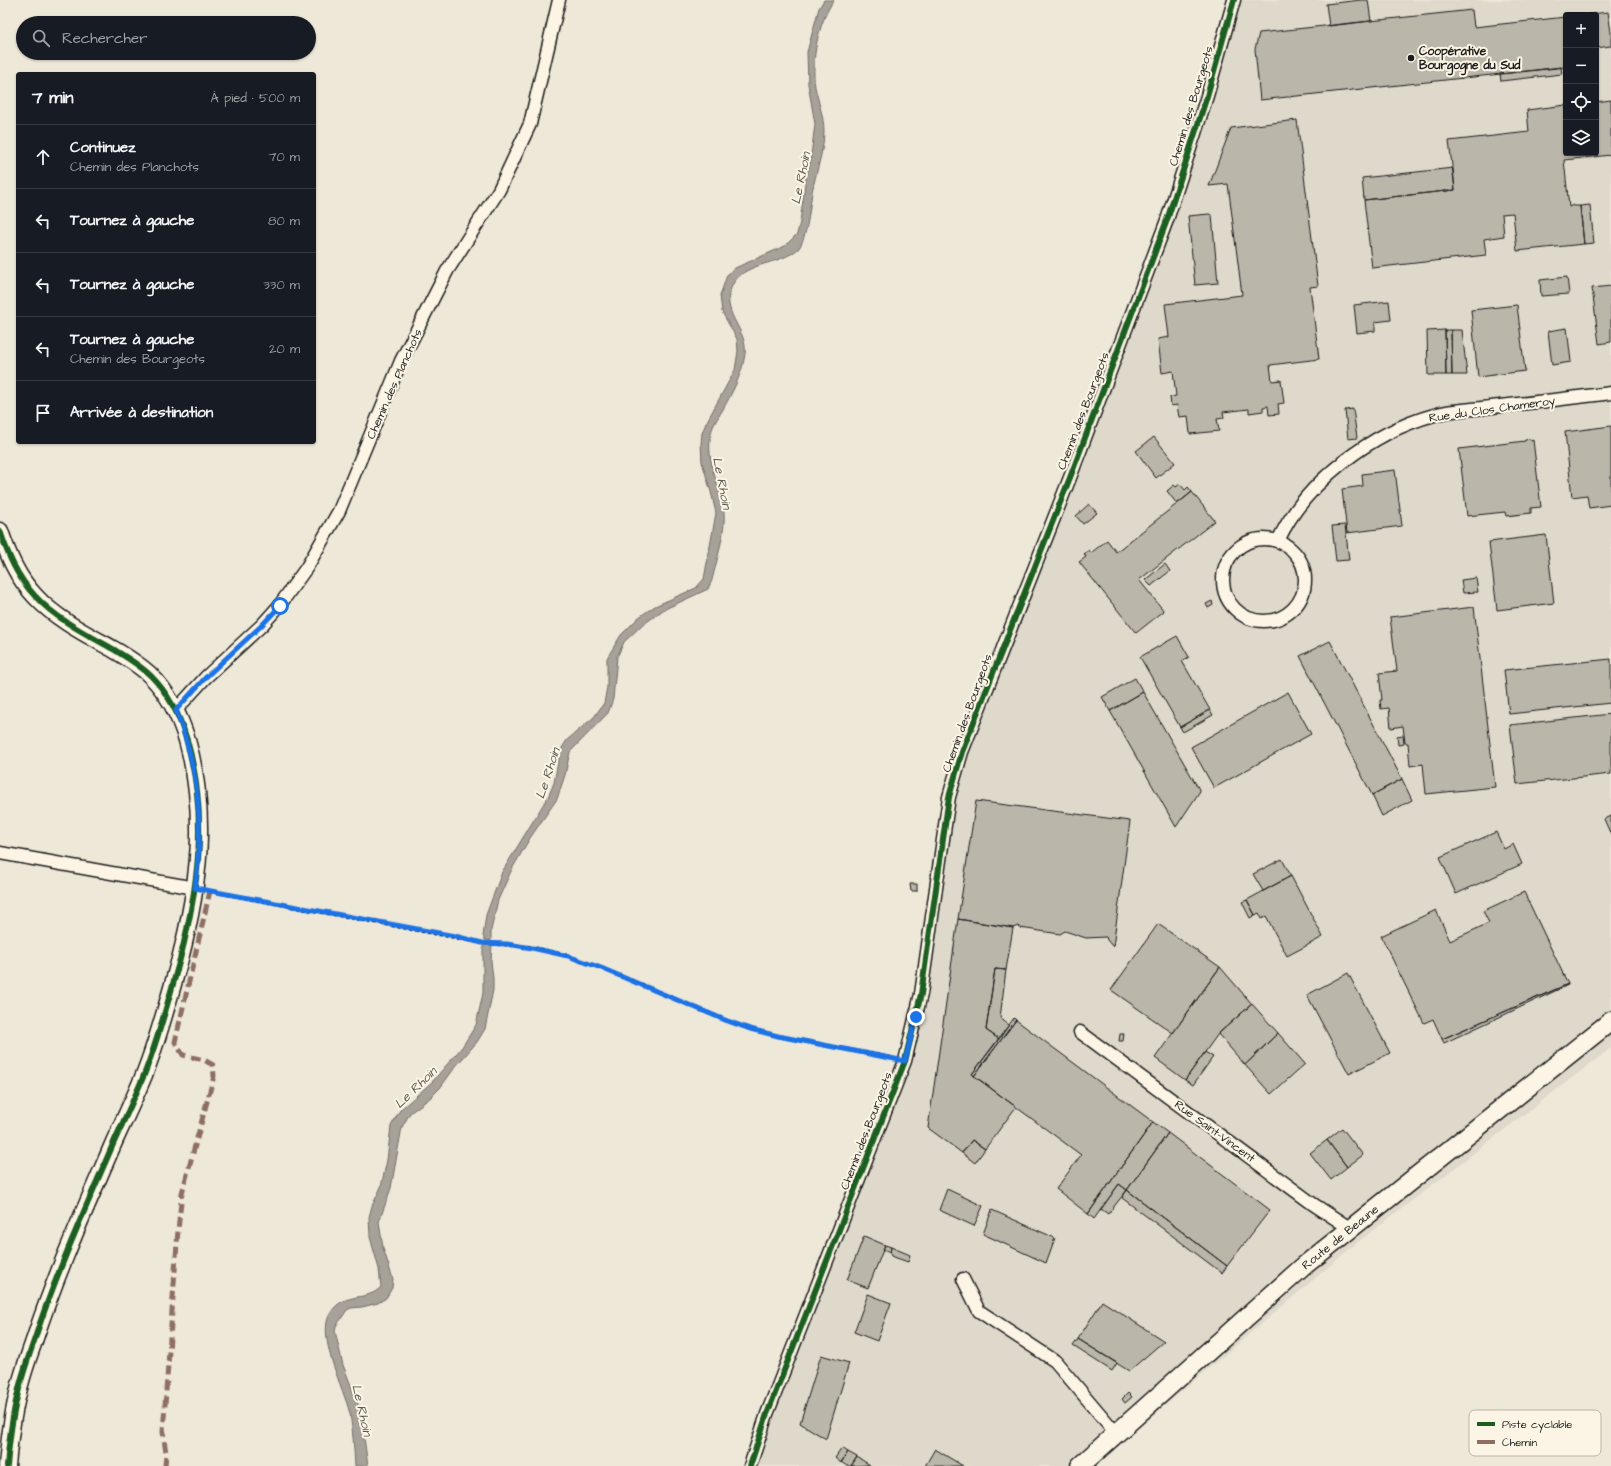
<!DOCTYPE html>
<html lang="fr">
<head>
<meta charset="utf-8">
<style>
  body { margin:0; font-family:"Architects Daughter",sans-serif; background:#20242c; color:#f1f3f6 }
  .controls { position:absolute; right:12px; top:12px; display:grid; overflow:hidden; border-radius:4px; box-shadow:0 1px 3px #0004 }
  .controls button { width:36px; height:36px; display:grid; place-items:center; padding:0; border:0; border-bottom:1px solid #363941; background:#171b24; color:#f1f3f6; font:20px sans-serif }
  .stop { position:absolute; width:12px; height:12px; margin:-9px; border:3px solid #1a73e8; border-radius:50%; background:#fff }
  .stop.end { background:#1a73e8; border-color:#fff; box-shadow:0 1px 4px #0008 }
  .list { margin:0; padding:0; list-style:none }
  h2 { display:flex; justify-content:space-between; align-items:center; height:52px; margin:0; padding:0 16px; font-size:17px }
  h2 small { font-size:13px; font-weight:400; color:#9ea1a6 }
  .list li { display:grid; grid-template-columns:26px 1fr auto; gap:12px; align-items:center; box-sizing:border-box; height:64px; padding:0 16px; border-top:1px solid #363941 }
  .list b { display:block; font-size:15px; white-space:nowrap }
  .list p { margin:0; font-size:13px; white-space:nowrap; color:#9ea1a6 }
  .list em { font-size:13px; font-style:normal; color:#9ea1a6 }
  .icon { flex:none; width:22px; height:22px; fill:none; stroke:currentColor; stroke-width:2; stroke-linecap:round; stroke-linejoin:round }
  .map { position:relative; flex:none; width:1611px; height:1466px; overflow:hidden }
  .search { position:absolute; background:#171b24; box-shadow:0 1px 3px #0004; left:16px; top:16px; width:300px; height:44px; display:flex; align-items:center; gap:10px; box-sizing:border-box; padding:0 14px; border-radius:22px; color:#9ea1a6; font-size:15px }
  .panel { position:absolute; background:#171b24; box-shadow:0 1px 3px #0004; left:16px; top:72px; width:300px; height:372px; border-radius:4px }
  .map>svg:first-child { display:block }
</style>
</head>
<body>
<div class="map">
<svg width="1611" height="1466" viewBox="0 0 1611 1466">
  <rect width="100%" height="100%" fill="#eee8d9"/>
  <filter id="ink" filterUnits="userSpaceOnUse"><feTurbulence type="fractalNoise" baseFrequency=".025" numOctaves="2"/><feDisplacementMap in="SourceGraphic" scale="8" xChannelSelector="R" yChannelSelector="G"/><feConvolveMatrix kernelMatrix="1 2 1 2 8 2 1 2 1" color-interpolation-filters="sRGB"/></filter>
  <g filter="url(#ink)">
    <!-- built -->
    <path fill="#ded9cb" fill-rule="evenodd" d="M1228,0H1611V1048L1358,1242L1129,1436L1097,1466H745L900,1076L914,998L945,788L983,685L1131,301L1181,162ZM1566,15H1596V153H1566Z"/>
    <!-- water -->
    <path fill="#a7a299" stroke="#6f6c67" d="M824,0H834C818,23 811,59 815,87C818,101 824,117 824,131C824,151 816,172 812,192C811,199 810,207 809,214C808,222 804,242 799,248C780,267 739,260 730,291C723,316 748,330 745,354C742,375 732,393 722,411C718,418 712,426 711,434C705,461 721,487 724,513C726,530 716,563 712,580L708,589L663,610L640,627L624,642L617,657L613,699L608,713L570,752L565,775L557,799L530,838L512,869L498,900L491,930V941L485,940L483,936L486,915L502,872L549,795L554,783L559,757L562,748L567,740L594,717L604,703L607,687V658L621,635L639,617L655,606L696,588L704,579L716,513L711,492L702,462L701,444L702,433L706,423L735,370L738,351L737,339L722,312L720,296L727,275L735,268L785,246L797,234L800,222L806,176L810,163L815,124L808,84L807,52L819,8Z
      M492,944L491,961L493,978V990L485,1029L477,1042L456,1066L440,1088L430,1098L410,1113L402,1127L391,1188L379,1222L383,1248L393,1279L392,1288L386,1298L378,1303L362,1307L351,1308L347,1310L336,1326L335,1331L343,1365L357,1401L361,1417L368,1466H355C354,1449 353,1431 350,1414C344,1388 315,1335 331,1312C345,1291 367,1302 381,1287L379,1269L370,1237L369,1217L372,1206L381,1187L387,1160L391,1126L400,1110L432,1082L462,1047L476,1025L483,993V945Z"/>
    <!-- building -->
    <path fill="#bab6aa" stroke="#1c1c1c" d="M1361,0H1368L1371,21L1329,26L1326,4Z
      M1472,10L1474,27L1566,17V67L1260,100L1255,49L1259,33Z
      M1608,12L1611,32V46L1596,48V15H1583Z
      M1561,67L1562,74L1501,81L1500,74Z
      M1611,100V155L1564,160L1569,207L1573,205V206H1580L1584,244L1517,251L1513,213L1502,214L1504,236L1484,239L1486,255L1372,268L1364,200L1455,190L1449,141L1529,132L1527,110L1566,105V153H1596V102Z
      M1297,120L1318,286L1310,287L1319,359L1270,365L1272,381L1281,380L1284,403L1278,404L1279,414L1269,415L1268,406L1263,407V411L1249,413V409L1223,412L1224,418L1217,419L1219,431L1190,434L1188,416L1179,417L1177,405L1171,406L1170,397L1176,396L1173,371L1162,373L1158,339L1169,337L1165,304L1242,295L1228,184L1209,186L1231,128Z
      M1453,168L1455,190L1364,200L1362,178Z
      M1590,205L1594,243L1584,244L1580,206Z
      M1209,214L1212,215L1218,283L1195,285L1188,216Z
      M1567,277L1569,294L1541,296L1540,280Z
      M1611,286V342L1599,344L1592,288Z
      M1389,301L1391,320L1375,322V331L1357,333L1354,305Z
      M1517,305L1525,371L1478,377L1471,310Z
      M1567,328L1571,362L1552,365L1548,331Z
      M1445,330L1446,375H1428L1427,331Z
      M1445,330H1451L1452,375H1446Z
      M1451,330H1462L1467,375H1452Z
      M1353,409L1357,438L1348,439L1345,410Z
      M1611,426V505L1589,508L1587,495L1572,497L1565,432Z
      M1154,437L1175,463L1156,478L1136,451Z
      M1530,439L1531,441L1533,440L1541,507L1531,508V513L1506,516L1505,512L1467,516L1459,449L1525,441V440Z
      M1395,470L1402,526L1347,533L1342,489L1363,486L1362,474Z
      M1180,484L1185,490L1188,487L1192,492L1177,504L1167,491L1174,485L1176,487Z
      M1192,492L1215,521L1139,580L1164,611L1136,633L1079,562L1086,557L1084,554L1089,550L1091,553L1107,540L1116,552Z
      M1089,504L1097,513L1083,524L1076,516Z
      M1345,525L1349,560L1336,561L1332,526Z
      M1546,535L1554,603L1497,610L1489,542Z
      M1165,564L1170,571L1151,586L1145,580Z
      M1476,578L1478,592L1463,593L1461,580Z
      M1212,601L1213,605L1208,608L1206,604Z
      M1474,607L1495,787L1426,794L1423,764L1410,766L1408,743H1405L1403,726L1391,728L1389,708L1381,709L1380,700H1382L1379,673L1397,671L1390,617Z
      M1177,636L1189,657L1182,661L1210,710L1180,727L1140,657Z
      M1330,641L1402,779L1372,795L1300,656Z
      M1611,659V703L1509,714L1504,670Z
      M1135,678L1143,692L1110,711L1102,697Z
      M1143,692L1200,791L1176,827L1110,711Z
      M1288,692L1311,734L1214,788L1191,747Z
      M1210,710L1213,715L1183,732L1180,727Z
      M1611,714V774L1517,784L1510,725Z
      M1403,735L1404,744L1398,745L1397,736Z
      M1402,779L1412,800L1382,816L1372,795Z
      M976,801L1130,821L1113,947L1107,940L1106,937L1086,938L1065,931L1060,934L1020,928L1018,926L1013,928L958,919Z
      M1611,816V835L1604,819Z
      M1496,832L1504,849L1513,844L1522,864L1456,894L1440,857Z
      M1282,859L1291,876L1263,891L1253,874Z
      M1291,876L1323,937L1287,956L1266,916L1262,919L1259,913L1255,915L1247,900Z
      M910,884H917V891H911Z
      M1524,892L1568,984L1442,1039L1433,1019L1424,1023L1381,936L1436,910L1450,941L1489,923L1483,911Z
      M1247,900L1255,915L1250,918L1242,902Z
      M958,919L1013,928L1006,970L995,969L986,1030L999,1039L972,1074L1016,1107L985,1149L972,1140L962,1153L928,1128Z
      M1158,924L1220,967L1173,1033L1111,990Z
      M1220,967L1252,1004L1218,1034L1185,1080L1155,1058Z
      M995,969L1006,970L1000,1018L1009,1025L999,1039L986,1030Z
      M1348,973L1390,1053L1349,1074L1307,995Z
      M1568,984V985L1444,1043L1442,1039Z
      M1252,1004L1278,1033L1245,1065L1218,1034Z
      M1014,1018L1016,1020L974,1076L972,1074Z
      M1016,1020L1153,1122L1088,1214L1056,1189L1081,1155L974,1076Z
      M1278,1033L1305,1064L1271,1094L1245,1065Z
      M1120,1034H1124L1123,1041H1119Z
      M1205,1052L1213,1057L1193,1085L1185,1080Z
      M1153,1122L1168,1133L1127,1190L1119,1184L1094,1219L1088,1214Z
      M1342,1128L1363,1155L1347,1167L1327,1140Z
      M1168,1133L1270,1210L1227,1266L1127,1190Z
      M972,1140L985,1149L975,1163L962,1153Z
      M1327,1140L1347,1167L1331,1180L1310,1153Z
      M1119,1184L1127,1190L1108,1214L1101,1209Z
      M947,1189L983,1206L974,1226L939,1210Z
      M1127,1190L1227,1266L1222,1273L1122,1198Z
      M992,1210L1055,1238L1046,1263L983,1234Z
      M864,1236L885,1245L868,1288L847,1280Z
      M885,1245L891,1247L890,1252L883,1249Z
      M891,1247L910,1255L908,1262L891,1256L890,1252Z
      M868,1294L891,1303L877,1341L854,1332Z
      M1102,1301L1164,1341L1129,1371L1078,1339Z
      M1078,1339L1117,1363L1112,1371L1073,1346Z
      M821,1355L849,1363L826,1439L800,1423Z
      M1128,1393L1132,1397L1125,1403L1122,1399Z
      M842,1448L848,1452L841,1463L835,1458Z
      M935,1449L963,1466H925Z
      M848,1452L857,1457L851,1466H847L841,1462Z
      M857,1457L870,1465L851,1466Z"/>
    <g fill="none" stroke-linecap="round" stroke-linejoin="round">
      <!-- minor casing -->
      <g stroke="#1c1c1c" stroke-width="15">
        <path id="minor" d="M1223 580a41 41 0 1 1 82 0a41 41 0 1 1-82 0Z
          M1278,541C1305,482 1372,432 1434,415C1451,409 1472,410 1491,407C1531,403 1571,398 1611,393
          M176,710L206,677L262,625L279,606L307,567L339,511L401,361L447,271L499,190L530,124L559,0
          M0,853L195,888
          M1080,1032L1313,1204L1351,1229
          M963,1279L979,1311L1055,1361L1116,1433
          M750,1466L767,1414L905,1061L921,994L949,797L962,752L1071,475L1167,220L1207,96L1234,0"/>
      </g>
      <!-- tertiary casing -->
      <g stroke="#1c1c1c" stroke-width="19">
        <path id="tertiary" d="M0,531C8,555 17,577 35,596C56,619 86,634 113,649C126,657 140,665 151,676C169,694 180,717 187,740C208,815 199,885 180,959C169,998 159,1037 144,1075C135,1097 124,1120 114,1142C86,1207 57,1271 35,1338C29,1356 22,1374 18,1393C12,1417 9,1442 7,1466"/>
      </g>
      <!-- secondary casing -->
      <g stroke="#1c1c1c" stroke-width="21">
        <path id="secondary" d="M1080,1466L1305,1265L1611,1021"/>
      </g>
      <!-- path -->
      <path stroke="#1c1c1c" stroke-width="2.5" stroke-dasharray="3 3" stroke-linecap="butt" d="M209,891L482,943L532,947L568,956L601,968L725,1020L750,1029L778,1036L893,1058"/>
      <!-- minor -->
      <use href="#minor" stroke="#fcf5e5" stroke-width="12"/>
      <!-- tertiary -->
      <use href="#tertiary" stroke="#fcf5e5" stroke-width="16"/>
      <!-- secondary -->
      <use href="#secondary" stroke="#fcf5e5" stroke-width="18"/>
      <!-- quiet -->
      <path stroke="#8d6e63" stroke-width="5" stroke-dasharray="10 5" stroke-linecap="butt" d="M165,1466L166,1453L163,1432L178,1230L182,1193L214,1076L213,1065L204,1060L183,1055L175,1042L210,891"/>
      <!-- cycleway casing -->
      <g stroke="#fcf5e5" stroke-width="8">
        <path id="cycleway" d="M0,531C8,555 17,577 35,596C56,619 86,634 113,649C126,657 140,665 151,676C169,694 180,717 187,740C208,815 199,885 180,959C169,998 159,1037 144,1075C135,1097 124,1120 114,1142C86,1207 57,1271 35,1338C29,1356 22,1374 18,1393C12,1417 9,1442 7,1466
          M750,1466L767,1414L905,1061L921,994L949,797L962,752L1071,475L1167,220L1207,96L1234,0"/>
      </g>
      <!-- cycleway -->
      <use href="#cycleway" stroke="#1b5e20" stroke-width="6"/>
    </g>
  </g>
  <g fill="none" stroke-linecap="round" stroke-linejoin="round" filter="url(#ink)">
    <!-- route -->
    <path stroke="#1a73e8" stroke-width="5" d="M280,606L262,625L206,677L176,710C199,772 204,823 195,888L455,936L482,943L507,944L532,948L568,956L601,968L725,1020L750,1029L778,1036L905,1061L916,1017"/>
  </g>
  <!-- markers -->
  <circle fill="#1c1c1c" stroke="#fcf5e5" stroke-width="1.5" cx="1411" cy="58" r="4"/>
  <g text-anchor="middle" stroke-width="4" stroke-linejoin="round" paint-order="stroke">
    <!-- poi labels -->
    <g font-size="12" font-weight="bold" fill="#1c1c1c" stroke="#fcf5e5" text-anchor="start">
      <text x="1419" y="55">Coopérative<tspan x="1419" dy="14">Bourgogne du Sud</tspan></text>
    </g>
    <!-- street labels -->
    <g font-size="12" fill="#1c1c1c" stroke="#fcf5e5">
      <text transform="translate(1191 106) rotate(-73)" y="4">Chemin des Bourgeots</text>
      <text transform="translate(394 384) rotate(-66)" y="4">Chemin des Planchots</text>
      <text transform="translate(1492 409) rotate(-8)" y="4">Rue du Clos Chameroy</text>
      <text transform="translate(1083 411) rotate(-69)" y="4">Chemin des Bourgeots</text>
      <text transform="translate(967 713) rotate(-70)" y="4">Chemin des Bourgeots</text>
      <text transform="translate(866 1131) rotate(-69)" y="4">Chemin des Bourgeots</text>
      <text transform="translate(1215 1131) rotate(36)" y="4">Rue Saint-Vincent</text>
      <text transform="translate(1340 1237) rotate(-39)" y="4">Route de Beaune</text>
    </g>
    <!-- water labels -->
    <g font-size="13" font-style="italic" fill="#5b5854" stroke="#fcf5e5">
      <text transform="translate(800 178) rotate(-78)" y="5">Le Rhoin</text>
      <text transform="translate(723 483) rotate(79)" y="5">Le Rhoin</text>
      <text transform="translate(547 773) rotate(-72)" y="5">Le Rhoin</text>
      <text transform="translate(415 1087) rotate(-44)" y="5">Le Rhoin</text>
      <text transform="translate(363 1410) rotate(77)" y="5">Le Rhoin</text>
    </g>
  </g>
  <!-- legend -->
  <rect x="1469" y="1410" width="132" height="46" rx="6" fill="#fcf5e5" stroke="#b9b4a9" stroke-width="1"/>
  <rect x="1477" y="1422" width="18" height="4" fill="#1b5e20"/>
  <rect x="1477" y="1440" width="18" height="4" fill="#8d6e63"/>
  <g font-size="11" fill="#1c1c1c">
    <text x="1502" y="1428">Piste cyclable</text>
    <text x="1502" y="1446">Chemin</text>
  </g>
</svg>
<div class="controls">
<button>+</button>
<button>−</button>
<button><svg class="icon" aria-label="locate" viewBox="0 0 24 24"><circle cx="12" cy="12" r="6"/><path d="M12 2v4M12 18v4M2 12h4M18 12h4"/></svg></button>
<button><svg class="icon" aria-label="layers" viewBox="0 0 24 24"><path d="M12 4l9 5-9 5-9-5zM3 14l9 5 9-5"/></svg></button>
</div>
<div class="stop" style="left:280px;top:606px"></div>
<div class="stop end" style="left:916px;top:1017px"></div>
<div class="search"><svg class="icon" aria-label="search" viewBox="0 0 24 24"><circle cx="10" cy="10" r="6"/><path d="M15 15l6 6"/></svg>Rechercher</div>
<section class="panel">
<h2>7 min<small>À pied · 500 m</small></h2>
<ul class="list">
<li><svg class="icon" aria-label="ahead" viewBox="0 0 24 24"><path d="M12 20V5M6 11l6-6 6 6"/></svg><div><b>Continuez</b><p>Chemin des Planchots</p></div><em>70 m</em></li>
<li><svg class="icon" aria-label="left" viewBox="0 0 24 24"><path d="M17 20v-9H6M10 6l-5 5 5 5"/></svg><div><b>Tournez à gauche</b></div><em>80 m</em></li>
<li><svg class="icon" aria-label="left" viewBox="0 0 24 24"><path d="M17 20v-9H6M10 6l-5 5 5 5"/></svg><div><b>Tournez à gauche</b></div><em>330 m</em></li>
<li><svg class="icon" aria-label="left" viewBox="0 0 24 24"><path d="M17 20v-9H6M10 6l-5 5 5 5"/></svg><div><b>Tournez à gauche</b><p>Chemin des Bourgeots</p></div><em>20 m</em></li>
<li><svg class="icon" aria-label="arrive" viewBox="0 0 24 24"><path d="M6 21V4h12l-3 4 3 4H6"/></svg><div><b>Arrivée à destination</b></div></li>
</ul>
</section>
</div>
</body>
</html>
